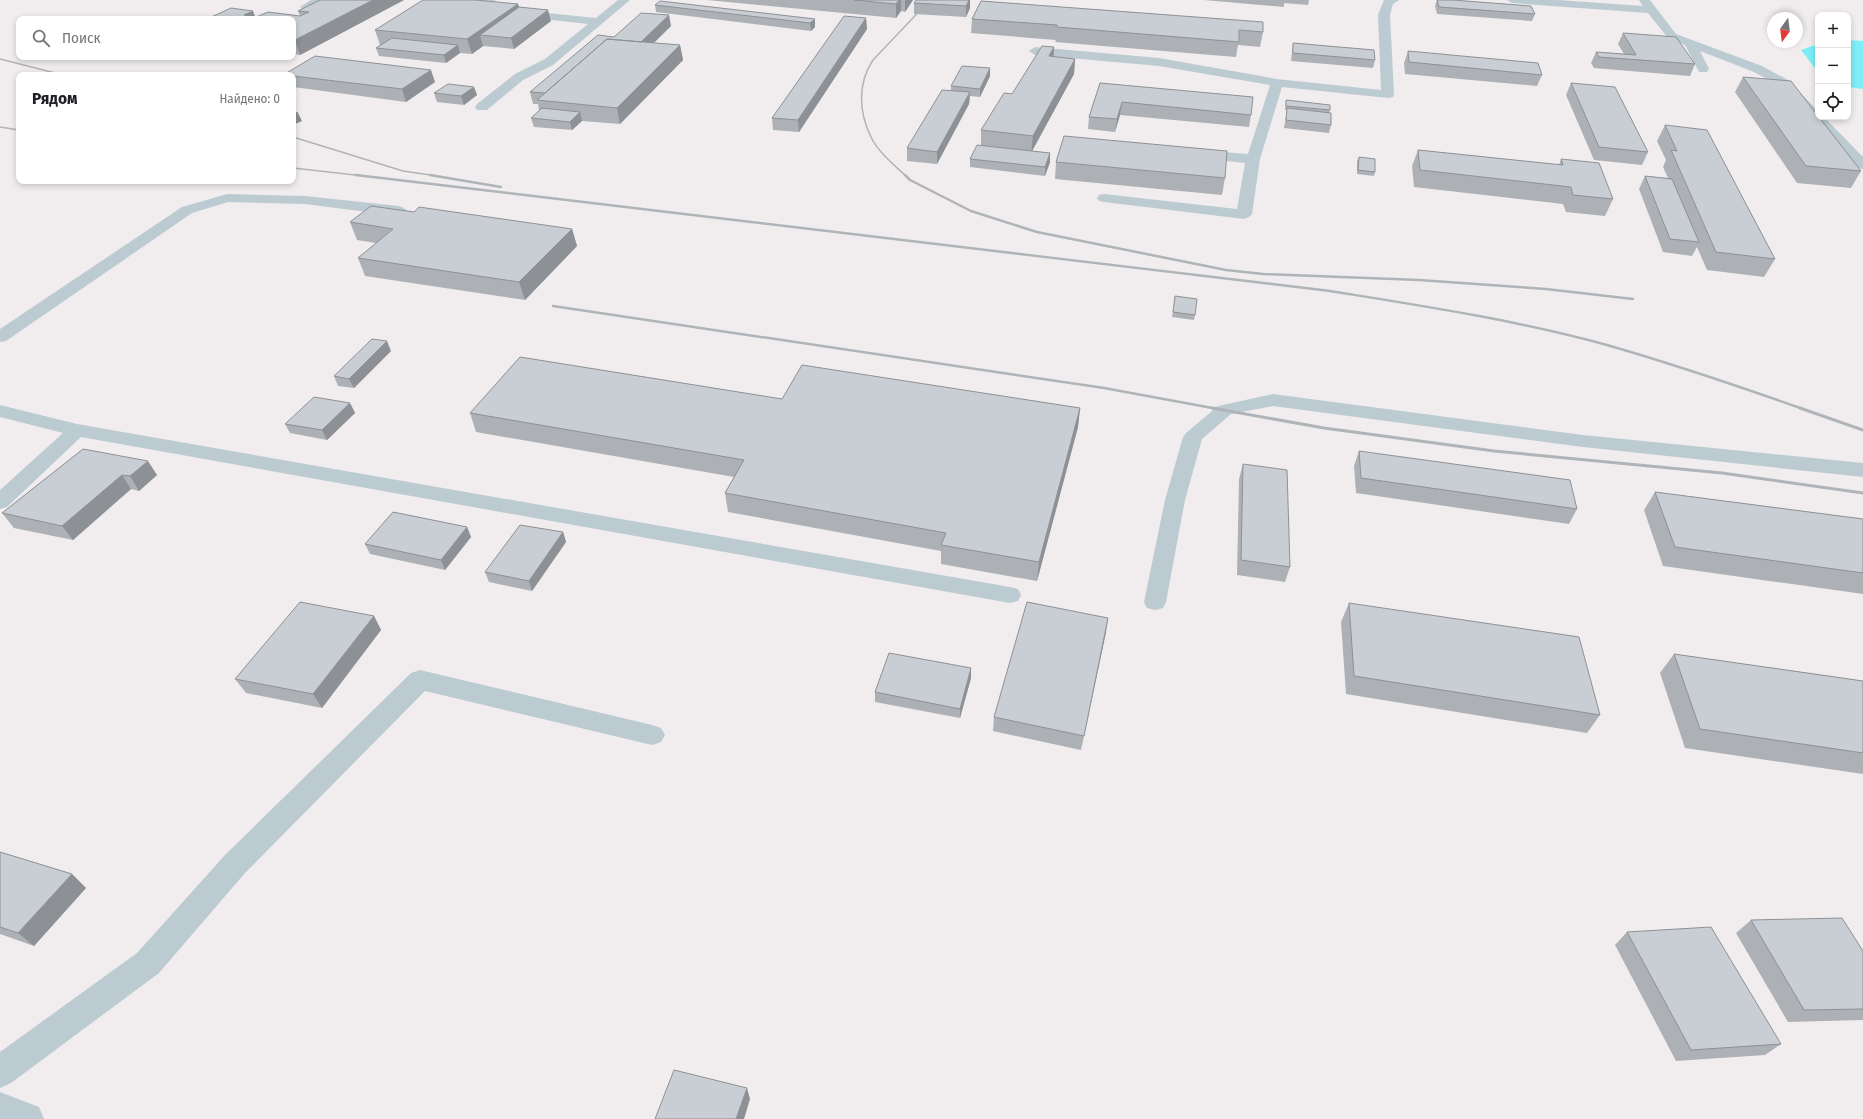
<!DOCTYPE html>
<html lang="ru">
<head>
<meta charset="utf-8">
<style>
  body { margin:0; font-family:"Fira Sans Condensed",sans-serif; background:#f6f6f6; color:#202124 }
  .controls { position:absolute; right:12px; top:12px; display:grid; overflow:hidden; border-radius:8px; box-shadow:0 2px 6px #0003 }
  .controls button { width:36px; height:36px; display:grid; place-items:center; padding:0; border:0; border-bottom:1px solid #e0e0e0; background:#fff; color:#202124; font:20px sans-serif }
  .compass { position:absolute; left:1767px; top:12px; width:36px; height:36px; border-radius:50%; background:#fff; box-shadow:0 2px 6px #0003; rotate:194deg }
  .list { margin:0; padding:0; list-style:none }
  h2 { display:flex; justify-content:space-between; align-items:center; height:52px; margin:0; padding:0 16px; font-size:17px }
  h2 small { font-size:13px; font-weight:400; color:#757577 }
  .icon { flex:none; width:22px; height:22px; fill:none; stroke:currentColor; stroke-width:2; stroke-linecap:round; stroke-linejoin:round }
  .map { position:relative; flex:none; width:1863px; height:1119px; overflow:hidden }
  .search { position:absolute; background:#fff; box-shadow:0 2px 6px #0003; left:16px; top:16px; width:280px; height:44px; display:flex; align-items:center; gap:10px; box-sizing:border-box; padding:0 14px; border-radius:8px; color:#757577; font-size:15px }
  .panel { position:absolute; background:#fff; box-shadow:0 2px 6px #0003; left:16px; top:72px; width:280px; height:112px; border-radius:8px }
  .map>svg:first-child { display:block }
</style>
</head>
<body>
<div class="map">
<svg width="1863" height="1119" viewBox="0 0 1863 1119">
  <rect width="100%" height="100%" fill="#f1edee"/>
  <!-- water -->
  <path fill="#7deef7" d="M1848,40L1863,41V89L1848,87Z
    M1818,44V72L1801,50Z"/>
  <g fill="none" stroke-linecap="round" stroke-linejoin="round">
    <!-- minor -->
    <path fill="#bccbd2" fill-rule="evenodd" d="M311,0H325L310,9H302L300,7Z
      M483,0H496L487,7L596,18L618,0H630L553,65L523,80L487,110H477L475,107L477,104L515,74L545,59L588,24L472,11L470,9Z
      M1384,0H1399L1393,4L1390,15L1394,94L1393,97L1388,98L1282,87L1260,159L1252,214L1249,217L1244,219L1104,202L1099,201L1097,198L1099,195L1104,194L1237,209L1245,163L1197,158L1192,157L1190,154L1192,151L1197,150L1248,154L1270,85L1159,66L1035,55L1029,51L1035,47L1159,58L1277,79L1381,90L1378,15Z
      M1507,0H1558L1643,6L1639,0H1650L1676,34L1762,66L1788,80L1818,111V117H1824L1863,157V169L1858,168L1780,86L1754,72L1700,51L1709,69L1707,72H1699L1685,45L1668,38L1648,13L1512,3Z
      M227,194L305,196L399,206L404,208L407,211L404,214L399,216L305,204L228,202L192,213L6,341L0,342V329L182,207Z
      M1273,394L1583,435L1863,463V477L1583,447L1273,406L1231,414L1202,439L1185,500L1166,602L1163,608L1155,610L1147,608L1144,602L1165,500L1183,437L1186,433L1218,406Z
      M0,405L77,424L1010,587L1018,589L1021,595L1018,601L1010,603L81,437L7,507L0,509V490L63,433L0,417Z
      M420,670L652,725L661,728L665,735L661,742L652,745L425,691L245,873L159,973L11,1083L0,1088V1052L137,953L225,855L411,673Z
      M0,1092L39,1107L44,1119H0Z"/>
    <!-- rail-far2 -->
    <path stroke="#afb4b9" stroke-width="1.5" d="M0,59L63,75
      M0,127L19,130
      M293,137L403,171L437,176
      M293,168L364,176
      M906,176C894,165 878,152 871,137C859,112 857,84 873,60L930,0"/>
    <!-- rail-far1 -->
    <path stroke="#afb4b9" stroke-width="2.5" d="M356,175L1330,291C1423,306 1516,320 1607,345C1673,364 1738,386 1803,409
      M430,175L501,187
      M905,175L910,180L971,211L1037,232L1226,270L1263,274L1419,280L1546,289L1633,299
      M553,306L1104,388L1218,409"/>
    <!-- rail -->
    <path stroke="#afb4b9" stroke-width="3" d="M1212,408L1324,428L1494,451L1722,473L1863,493
      M1800,408L1863,430"/>
  </g>
  <!-- wall -->
  <path fill="#adb1b6" d="M319,0H404L300,55L293,54V19H207L300,16L298,11Z
    M707,0H913L905,12L901,11L896,18Z
    M970,0V8L966,17L914,14V3Z
    M1204,0H1309L1308,5L1284,3V7Z
    M1437,0H1453L1535,14L1532,21L1437,14L1435,6Z
    M981,1L1263,32L1260,47L1238,45L1236,57L1055,42L1056,40L971,33L972,19Z
    M518,4L519,7L551,21L514,49L483,46L472,54L460,53L446,63L379,56L376,48L381,45H380L375,30Z
    M655,5L815,19V27L811,31L656,12Z
    M866,18L867,29L799,132L773,130L772,118Z
    M671,26L654,43L680,45L683,60L620,124L582,121L572,130L534,127L531,118L539,111L538,104H533L530,92L614,37Z
    M1623,33L1695,64L1690,76L1594,68L1591,63L1596,52L1624,54L1618,44Z
    M1293,43L1375,60L1373,68L1291,61L1292,51Z
    M1054,47V57L1075,59L1074,74L1032,151L1050,153V162L1045,176L970,167V159L981,146V130Z
    M1408,51L1542,75L1537,86L1405,74L1404,63Z
    M990,68V76L980,97L970,96L969,104L937,164L907,161V148L951,91V86Z
    M293,75L435,82L406,102L293,87Z
    M1743,77L1861,171L1851,188L1797,183L1735,92Z
    M1100,83L1251,115L1249,127L1120,115L1115,132L1088,129L1089,117Z
    M1571,83L1648,152L1642,165L1594,160L1566,95Z
    M474,87L477,95L464,105L437,102L434,93Z
    M1286,100L1330,110L1329,113L1331,125L1329,133L1284,128L1287,110H1285Z
    M1665,125L1775,259L1764,277L1707,270L1697,247L1692,256L1663,252L1639,189L1645,176L1668,178L1663,167L1666,160L1657,141Z
    M1418,150L1559,165L1561,159L1613,199L1605,216L1566,212L1563,204L1414,187L1412,166Z
    M1359,157L1375,172L1374,176L1357,174V161Z
    M1056,162L1225,178L1222,195L1055,179Z
    M414,212L572,229L577,246L525,300L365,276L358,258L376,243L357,240L350,222Z
    M1175,296L1195,315L1194,320L1172,317Z
    M391,351L354,388L338,386L334,376Z
    M782,399L1080,408L1078,427L1037,581L941,564V551L728,512L725,493L734,477L476,432L470,413Z
    M350,403L355,413L327,440L290,433L285,424Z
    M83,449L157,475L139,491L131,489L73,540L14,528L2,513Z
    M1359,451L1577,509L1569,524L1356,493L1354,466Z
    M1243,464L1290,567L1285,582L1237,575L1239,479Z
    M1655,492L1863,519V594L1663,566L1644,510Z
    M467,527L471,537L445,570L370,554L365,544Z
    M563,532L566,542L532,591L489,582L485,572Z
    M1349,603L1600,715L1587,733L1346,694L1341,622Z
    M374,616L381,630L322,708L246,693L235,679Z
    M1106,632L1081,750L993,731L994,717Z
    M1674,654L1863,681V774L1685,748L1660,673Z
    M971,668V678L960,718L875,702V692Z
    M0,852L72,874L86,888L34,946L0,934Z
    M1751,920L1863,951V1020L1788,1022L1736,933Z
    M1627,932L1781,1044L1765,1055L1676,1061L1615,945Z"/>
  <!-- shaded-wall -->
  <path fill="#8d9094" d="M373,0H404L300,55L295,40Z
    M899,0H901V11L896,18V4Z
    M905,0H913L905,12Z
    M969,0H970V8L966,17V6Z
    M518,4L522,18L480,35L483,46L472,54L467,39Z
    M548,10L551,21L514,49L511,38Z
    M253,11L256,19H246L244,15Z
    M669,15L671,26L640,56L637,45Z
    M866,18L867,29L799,132L798,120Z
    M815,19V27L811,31L810,23Z
    M458,45L460,53L446,63L444,55Z
    M680,45L683,60L620,124L617,108Z
    M1054,47L1053,62L1049,56Z
    M1075,59L1074,74L1031,153L1033,136Z
    M990,68V76L980,97V89Z
    M431,70L435,82L406,102L402,89Z
    M474,87L477,95L464,105L461,96Z
    M970,92L969,104L937,164V152Z
    M1122,102L1120,115L1115,132L1117,119Z
    M580,112L582,121L572,130L570,122Z
    M298,113L302,121L293,125V115Z
    M1050,153V162L1045,176V167Z
    M572,229L577,246L525,300L519,282Z
    M387,341L391,351L354,388L349,379Z
    M350,403L355,413L327,440L322,430Z
    M1080,408L1078,427L1037,581L1039,562Z
    M148,461L157,475L139,491L130,476Z
    M122,475L131,489L73,540L62,526Z
    M467,527L471,537L445,570L441,560Z
    M563,532L566,542L532,591L529,581Z
    M374,616L381,630L322,708L313,694Z
    M1108,618L1106,632L1081,750L1084,736Z
    M971,668V678L960,718V709Z
    M72,874L86,888L34,946L18,933Z
    M747,1088L750,1099L744,1119H736Z"/>
  <!-- building -->
  <path fill="#c9ced4" stroke="#8d9094" d="M320,0H373L295,40H293V19H252L268,12L300,16L309,12L298,11Z
    M423,0H475L518,4L467,39L375,30Z
    M854,0H899L896,4Z
    M916,0H969L966,6L914,3Z
    M1437,0H1453L1531,6L1535,14L1439,7Z
    M660,1L815,19L810,23L655,5Z
    M981,1L1263,22V32L1239,30V42L1057,27V25L972,19Z
    M519,7L548,10L511,38L480,35Z
    M231,8L253,11L244,15L252,16L246,19H207Z
    M641,13L669,15L641,42L607,39L545,93L530,92L598,35L614,37Z
    M844,16L866,18L798,120L772,118Z
    M1623,33L1676,37L1695,64L1599,57L1596,52L1636,55Z
    M392,38L458,45L444,55L376,48Z
    M607,39L680,45L617,108L537,100Z
    M1293,43L1374,50L1375,60L1293,53Z
    M1042,46L1054,47L1049,56L1075,59L1033,136L981,130L1004,93L1012,94Z
    M1408,51L1538,63L1542,75L1409,62Z
    M315,56L431,70L402,89L293,76V75H283Z
    M962,66L990,68L980,89L951,86Z
    M1743,77L1791,81L1818,116V117H1819L1861,171L1806,166Z
    M1100,83L1253,97L1251,115L1122,102L1117,119L1089,117Z
    M1571,83L1615,87L1648,152L1599,147Z
    M448,84L474,87L461,96L434,93Z
    M942,90L970,92L937,152L907,148Z
    M1286,100L1330,105V110L1286,106Z
    M542,108L580,112L570,122L531,118Z
    M1287,108L1331,113V125L1286,120Z
    M293,111L298,113L293,115Z
    M1665,125L1707,130L1775,259L1716,252L1671,150L1677,151Z
    M1064,136L1227,151L1225,178L1056,162Z
    M977,145L1050,153L1045,167L970,159Z
    M1418,150L1563,165L1561,159L1599,163L1613,199L1573,195L1571,187L1420,170Z
    M1359,157L1375,159V172L1358,170Z
    M1645,176L1672,179L1699,242L1670,239Z
    M371,206L414,212L419,207L572,229L519,282L358,258L393,229L350,222Z
    M1175,296L1197,299L1195,315L1173,312Z
    M372,339L387,341L349,379L334,376Z
    M520,357L782,399L802,365L1080,408L1039,562L941,545L946,533L725,493L744,460L470,413Z
    M314,397L350,403L322,430L285,424Z
    M83,449L148,461L130,476L122,475L62,526L2,513Z
    M1359,451L1570,480L1577,509L1361,478Z
    M1243,464L1287,470L1290,567L1241,560Z
    M1655,492L1863,519V573L1675,547Z
    M393,512L467,527L441,560L365,544Z
    M520,525L563,532L529,581L485,572Z
    M300,602L374,616L313,694L235,679Z
    M1027,602L1108,618L1084,736L994,717Z
    M1349,603L1579,637L1600,715L1354,676Z
    M889,653L971,668L960,709L875,692Z
    M1674,654L1863,681V753L1700,729Z
    M0,852L72,874L18,933L0,927Z
    M1842,918L1863,951V1009L1804,1010L1751,920Z
    M1711,927L1781,1044L1691,1050L1627,932Z
    M674,1070L747,1088L736,1119H655Z"/>
</svg>
<div class="controls">
<button>+</button>
<button>−</button>
<button><svg class="icon" aria-label="locate" viewBox="0 0 24 24"><circle cx="12" cy="12" r="6"/><path d="M12 2v4M12 18v4M2 12h4M18 12h4"/></svg></button>
</div>
<svg class="compass" viewBox="-18 -18 36 36"><path d="M0-13l5 13h-10z" fill="#e53935"/><path d="M0 13l5-13h-10z" fill="#757577"/></svg>
<div class="search"><svg class="icon" aria-label="search" viewBox="0 0 24 24"><circle cx="10" cy="10" r="6"/><path d="M15 15l6 6"/></svg>Поиск</div>
<section class="panel">
<h2>Рядом<small>Найдено: 0</small></h2>
<ul class="list">
</ul>
</section>
</div>
</body>
</html>
